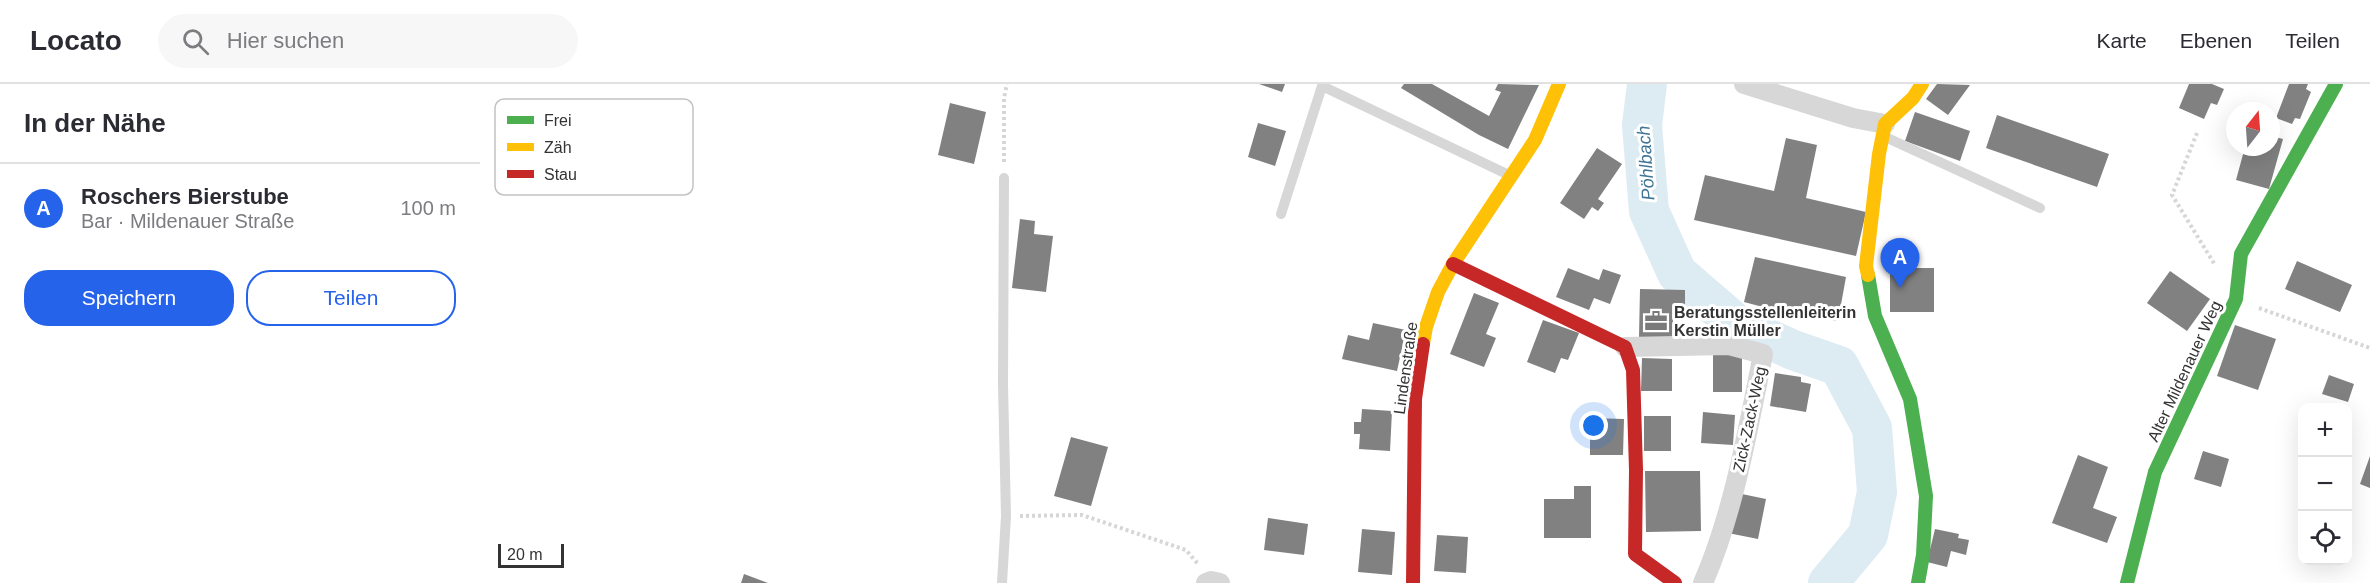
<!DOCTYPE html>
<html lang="de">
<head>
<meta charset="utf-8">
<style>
  body { margin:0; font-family:Arial,sans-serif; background:#f7f7f7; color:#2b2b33 }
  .controls { position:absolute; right:18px; bottom:18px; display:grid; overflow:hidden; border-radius:12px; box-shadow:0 6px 24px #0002 }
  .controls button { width:54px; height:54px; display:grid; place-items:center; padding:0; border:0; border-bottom:2px solid #e1e1e2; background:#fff; color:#2b2b33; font:30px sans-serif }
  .compass { position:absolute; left:1746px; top:18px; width:54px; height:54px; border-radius:50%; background:#fff; box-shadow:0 6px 24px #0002; rotate:17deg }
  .scale { position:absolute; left:18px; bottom:15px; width:66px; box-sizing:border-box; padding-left:6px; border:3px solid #333; border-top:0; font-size:16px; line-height:21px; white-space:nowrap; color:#333; -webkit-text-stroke:4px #fff; paint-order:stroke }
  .you { position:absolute; left:1114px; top:342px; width:21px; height:21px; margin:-15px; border:4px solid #fff; border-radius:50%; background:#1a73e8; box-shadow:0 0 0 9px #1a73e833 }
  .badge { display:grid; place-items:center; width:39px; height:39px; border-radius:50%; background:#2563eb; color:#fff; font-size:20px; font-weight:700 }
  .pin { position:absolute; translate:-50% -50px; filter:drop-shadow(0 2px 3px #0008) }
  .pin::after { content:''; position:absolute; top:32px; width:21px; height:18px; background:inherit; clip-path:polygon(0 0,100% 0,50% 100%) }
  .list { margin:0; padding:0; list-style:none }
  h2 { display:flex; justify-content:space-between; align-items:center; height:78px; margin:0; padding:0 24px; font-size:26px }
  h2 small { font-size:20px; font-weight:400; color:#7c7c81 }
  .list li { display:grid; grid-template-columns:39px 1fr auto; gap:18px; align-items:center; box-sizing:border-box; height:90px; padding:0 24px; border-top:2px solid #e1e1e2 }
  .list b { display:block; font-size:22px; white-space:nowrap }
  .list p { margin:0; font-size:20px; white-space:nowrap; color:#7c7c81 }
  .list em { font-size:20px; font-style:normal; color:#7c7c81 }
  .actions { display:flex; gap:12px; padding:18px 24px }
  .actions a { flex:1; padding:14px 0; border:2px solid #2563eb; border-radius:24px; text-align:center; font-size:21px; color:#2563eb }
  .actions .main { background:#2563eb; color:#fff }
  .icon { flex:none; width:33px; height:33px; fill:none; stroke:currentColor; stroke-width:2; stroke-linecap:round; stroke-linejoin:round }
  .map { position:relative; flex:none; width:1890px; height:499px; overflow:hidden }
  header { display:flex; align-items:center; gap:36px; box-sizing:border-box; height:84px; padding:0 30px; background:#fff; border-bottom:2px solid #e1e1e2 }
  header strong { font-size:28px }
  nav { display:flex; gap:33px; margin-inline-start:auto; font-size:21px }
  .search { width:420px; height:54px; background:#f7f7f7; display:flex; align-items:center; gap:15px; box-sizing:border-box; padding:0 21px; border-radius:33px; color:#7c7c81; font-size:22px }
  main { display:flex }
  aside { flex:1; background:#fff }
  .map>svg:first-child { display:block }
</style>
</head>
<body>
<header>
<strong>Locato</strong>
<div class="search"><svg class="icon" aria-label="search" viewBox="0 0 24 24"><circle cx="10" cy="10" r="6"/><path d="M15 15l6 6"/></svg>Hier suchen</div>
<nav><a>Karte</a><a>Ebenen</a><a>Teilen</a></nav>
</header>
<main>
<aside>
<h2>In der Nähe<small></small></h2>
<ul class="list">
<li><span class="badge">A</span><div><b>Roschers Bierstube</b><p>Bar · Mildenauer Straße</p></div><em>100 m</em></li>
</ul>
<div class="actions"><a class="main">Speichern</a><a>Teilen</a></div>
</aside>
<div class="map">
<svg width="1890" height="499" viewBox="0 0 1890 499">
  <rect width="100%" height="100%" fill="#fff"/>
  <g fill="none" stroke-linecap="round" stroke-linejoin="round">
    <!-- river -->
    <path stroke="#ddebf3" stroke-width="40" d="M1167,0L1162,41L1169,127L1197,189L1256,240L1313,266L1359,282L1392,344L1397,408L1388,451L1348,499"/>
  </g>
  <!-- building -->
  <path fill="#818181" d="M779,0H805L802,8Z
    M924,0H952L1009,32L1021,8L1015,6L1018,0L1059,1L1028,65L999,51L921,4Z
    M1457,0L1490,1L1468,31L1446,15Z
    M1709,0H1732L1744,5L1737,21L1731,19L1724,35L1699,24Z
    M1809,0H1828L1826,5L1831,8L1820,35L1815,34L1812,40L1796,34Z
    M470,19L506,28L494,80L458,71Z
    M1435,28L1490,47L1480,77L1425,57Z
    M1517,31L1629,70L1617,103L1506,64Z
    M778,39L806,47L795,82L768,73Z
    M1791,52L1803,55L1789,105L1756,96L1765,63H1791Z
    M1306,54L1337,61L1326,114L1386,128L1376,172L1214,136L1225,91L1294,107Z
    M1117,64L1142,80L1118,115L1124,119L1118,127L1112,123L1104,135L1080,119Z
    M540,135L555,137L554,150L573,152L566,208L532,204Z
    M1275,173L1366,193L1358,237L1306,229L1264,218Z
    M1817,177L1872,201L1860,228L1805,205Z
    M1088,184L1119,196L1123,185L1141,191L1130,220L1114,214L1109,226L1076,213Z
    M1410,184H1454V228H1410Z
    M1690,187L1730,215L1707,247L1667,219Z
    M1160,205L1205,206V225H1193V253H1159Z
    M994,209L1019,219L1006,250L1016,254L1004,283L970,270Z
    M1063,236L1099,249L1088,276L1081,274L1075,289L1047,278Z
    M893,239L926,246L917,287L862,275L868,251L889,256Z
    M1755,241L1796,255L1778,306L1737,292Z
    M1233,269L1262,270V308H1233Z
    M1162,274L1192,275V307H1161Z
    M1295,289L1321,293V298L1331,300L1326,328L1290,322Z
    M1849,291L1874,300L1868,318L1842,310Z
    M882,325L912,327L910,367L879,365L880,350H874V338H881Z
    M1223,328L1255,331L1253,361L1221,359Z
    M1164,332H1191V367H1164Z
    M1110,334L1144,335L1143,371H1110Z
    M591,353L628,363L611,422L574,412Z
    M1723,367L1749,375L1741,403L1714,395Z
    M1598,371L1628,383L1613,424L1637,433L1627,459L1572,439Z
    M1890,372V404L1880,400Z
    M1165,387H1220L1221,447L1166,448Z
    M1094,402H1111V454H1064V415H1094Z
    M1257,409L1286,415L1278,455L1248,449Z
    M788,434L828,440L824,471L784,466Z
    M882,445L915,448L912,491L878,488Z
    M1455,445L1479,450L1478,454L1489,456L1486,471L1471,467L1467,483L1447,478Z
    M957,451L988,453L986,489L954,487Z
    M264,490L288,499H261Z"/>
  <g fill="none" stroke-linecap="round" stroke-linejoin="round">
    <!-- path -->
    <path stroke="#d6d6d6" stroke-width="4" stroke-dasharray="3 3" stroke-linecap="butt" d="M1717,49L1692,111L1735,181
      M524,78V14L527,0
      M1779,224L1890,264
      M540,432L602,431L706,466L718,480"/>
    <!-- lane -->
    <path stroke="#d7d7d7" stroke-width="10" d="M1403,52L1560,124
      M801,130L842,2L1031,92
      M522,499L526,432L523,301L524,94"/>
    <!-- street -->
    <path stroke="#d7d7d7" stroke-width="20" d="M1264,0L1373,34L1405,40
      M1145,263L1249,261L1283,270C1268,345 1254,428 1223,499
      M726,499L731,497L740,499"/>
    <!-- fast -->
    <path stroke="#4caf50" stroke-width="14" d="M1388,191L1395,232L1430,315L1446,412L1443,471L1438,499
      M1647,499L1675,388L1756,215L1761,170L1856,0"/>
    <!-- slow -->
    <path stroke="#ffc107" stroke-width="14" d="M1388,191L1386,182L1399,70L1405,40L1433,14L1442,0
      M943,260L946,243L958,208L973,180L1055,56L1079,0"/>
    <!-- jam -->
    <path stroke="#c62828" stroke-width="14" d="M973,180L1145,263L1153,286L1156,386L1155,470L1195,499
      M933,499L935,315L943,260"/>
  </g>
  <!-- icons -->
  <defs>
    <g id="office-bare" transform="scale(1.8)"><path d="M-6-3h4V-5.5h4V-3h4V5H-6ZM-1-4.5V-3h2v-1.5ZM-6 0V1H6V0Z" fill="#7a7a7a" stroke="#fff" stroke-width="2.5" paint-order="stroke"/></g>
  </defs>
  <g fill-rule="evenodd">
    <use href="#office-bare" x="1176" y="237"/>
  </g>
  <g text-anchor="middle" stroke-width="6" stroke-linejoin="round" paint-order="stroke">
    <!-- poi labels -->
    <g font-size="16" font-weight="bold" fill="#333" stroke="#fff" text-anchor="start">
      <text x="1194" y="234">Beratungsstellenleiterin<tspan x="1194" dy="18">Kerstin Müller</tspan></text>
    </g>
    <!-- street labels -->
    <g font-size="16" fill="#333" stroke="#fff">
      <text transform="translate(925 284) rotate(-82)" y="6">Lindenstraße</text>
      <text transform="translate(1704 287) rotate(-65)" y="6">Alter Mildenauer Weg</text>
      <text transform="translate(1269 335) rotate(-78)" y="6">Zick-Zack-Weg</text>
    </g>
    <!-- water labels -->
    <g font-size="18" font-style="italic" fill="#3f7597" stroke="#fff">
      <text transform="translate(1166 79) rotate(-94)" y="6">Pöhlbach</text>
    </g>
  </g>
  <!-- legend -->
  <rect x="15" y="15" width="198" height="96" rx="9" fill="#fff" stroke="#c2c2c2" stroke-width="1.5"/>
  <rect x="27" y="32" width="27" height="8" fill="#4caf50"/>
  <rect x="27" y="59" width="27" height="8" fill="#ffc107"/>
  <rect x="27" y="86" width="27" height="8" fill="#c62828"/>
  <g font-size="16" fill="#333">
    <text x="64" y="42">Frei</text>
    <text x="64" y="69">Zäh</text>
    <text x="64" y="96">Stau</text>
  </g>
</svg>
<div class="controls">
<button>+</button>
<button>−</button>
<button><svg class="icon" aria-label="locate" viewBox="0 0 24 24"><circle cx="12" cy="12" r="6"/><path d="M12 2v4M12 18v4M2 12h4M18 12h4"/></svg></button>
</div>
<svg class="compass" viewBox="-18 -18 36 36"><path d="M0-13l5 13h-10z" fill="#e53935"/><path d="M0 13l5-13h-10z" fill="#7c7c81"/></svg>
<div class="scale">20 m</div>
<div class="you"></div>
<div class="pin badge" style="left:1420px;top:204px">A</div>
</div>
</main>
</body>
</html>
